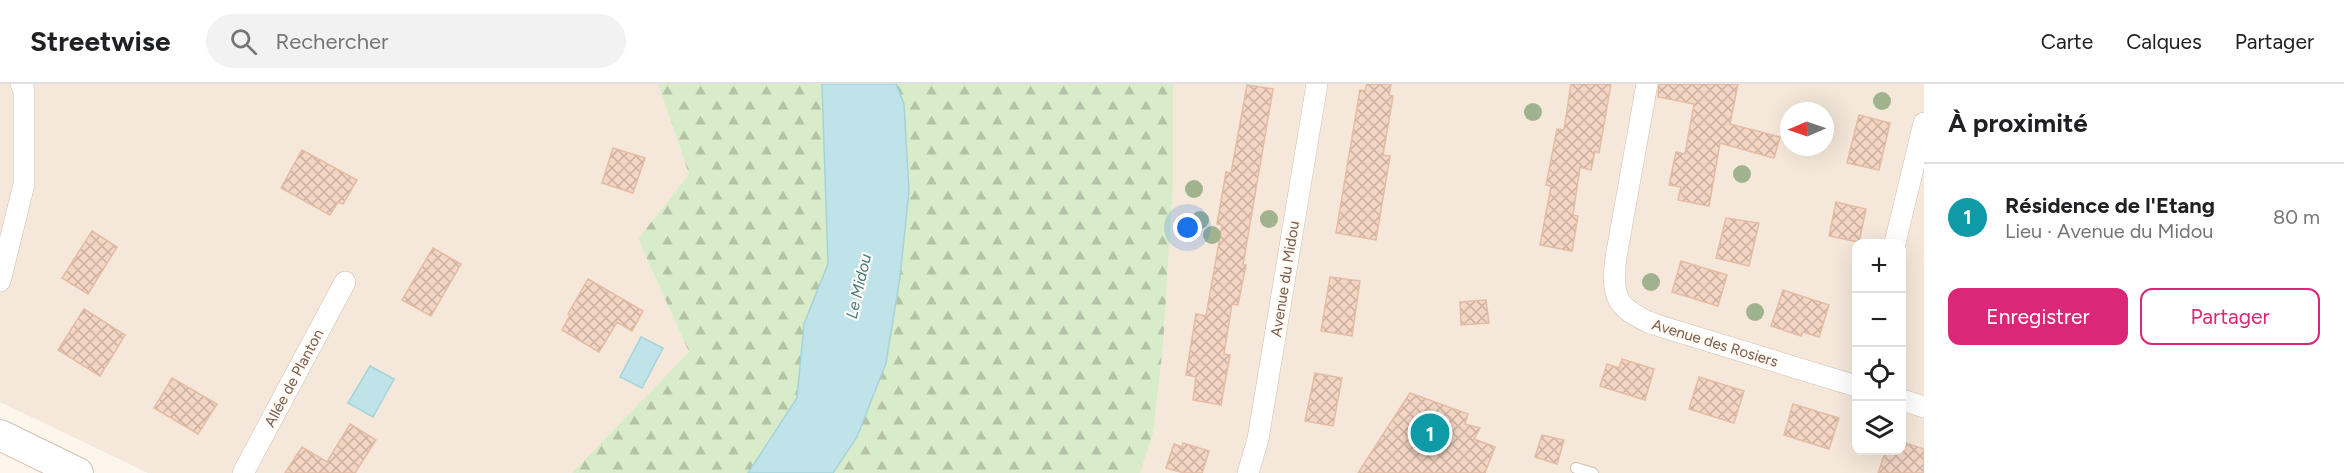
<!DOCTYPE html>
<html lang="fr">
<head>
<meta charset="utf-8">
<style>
  body { margin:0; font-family:Figtree,sans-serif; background:#f2f2f2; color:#202124 }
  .controls { position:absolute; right:18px; bottom:18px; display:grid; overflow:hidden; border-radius:12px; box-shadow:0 6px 24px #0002 }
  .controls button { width:54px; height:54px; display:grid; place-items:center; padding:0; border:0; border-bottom:2px solid #e0e0e0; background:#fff; color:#202124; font:30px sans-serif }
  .compass { position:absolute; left:1780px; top:18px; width:54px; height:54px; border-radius:50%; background:#fff; box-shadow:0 6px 24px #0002; rotate:268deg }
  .you { position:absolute; left:1188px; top:144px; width:21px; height:21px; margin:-15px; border:4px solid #fff; border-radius:50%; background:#1a73e8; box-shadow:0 0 0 9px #1a73e833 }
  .badge { display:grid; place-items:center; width:39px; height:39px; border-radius:50%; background:#db2777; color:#fff; font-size:20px; font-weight:700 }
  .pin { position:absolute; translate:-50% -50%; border:3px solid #fff; box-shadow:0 2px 6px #0006 }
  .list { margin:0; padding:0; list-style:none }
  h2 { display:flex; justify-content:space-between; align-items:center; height:78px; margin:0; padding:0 24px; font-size:26px }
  h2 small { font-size:20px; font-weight:400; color:#757577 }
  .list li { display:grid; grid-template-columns:39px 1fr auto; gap:18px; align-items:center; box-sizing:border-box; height:108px; padding:0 24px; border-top:2px solid #e0e0e0 }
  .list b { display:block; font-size:22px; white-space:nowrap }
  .list p { margin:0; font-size:20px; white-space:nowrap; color:#757577 }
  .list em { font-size:20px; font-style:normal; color:#757577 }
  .actions { display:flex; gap:12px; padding:18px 24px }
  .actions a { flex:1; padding:14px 0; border:2px solid #db2777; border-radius:12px; text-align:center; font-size:21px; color:#db2777 }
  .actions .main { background:#db2777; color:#fff }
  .icon { flex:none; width:33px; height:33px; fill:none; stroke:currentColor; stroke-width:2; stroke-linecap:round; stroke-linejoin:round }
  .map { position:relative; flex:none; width:1924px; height:389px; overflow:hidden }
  header { display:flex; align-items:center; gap:36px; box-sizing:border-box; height:84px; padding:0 30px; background:#fff; border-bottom:2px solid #e0e0e0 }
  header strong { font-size:28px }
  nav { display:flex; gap:33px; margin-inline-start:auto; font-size:21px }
  .search { width:420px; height:54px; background:#f2f2f2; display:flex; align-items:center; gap:15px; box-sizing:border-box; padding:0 21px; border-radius:33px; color:#757577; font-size:22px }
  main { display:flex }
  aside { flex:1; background:#fff }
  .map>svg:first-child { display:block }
</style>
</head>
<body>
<header>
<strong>Streetwise</strong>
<div class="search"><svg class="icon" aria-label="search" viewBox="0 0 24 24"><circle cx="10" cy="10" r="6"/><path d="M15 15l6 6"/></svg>Rechercher</div>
<nav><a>Carte</a><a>Calques</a><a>Partager</a></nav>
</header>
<main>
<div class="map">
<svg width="1924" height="389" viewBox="0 0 1924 389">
  <defs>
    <pattern id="forest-firs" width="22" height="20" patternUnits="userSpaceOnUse" patternTransform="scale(1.5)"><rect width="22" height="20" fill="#d8ecc9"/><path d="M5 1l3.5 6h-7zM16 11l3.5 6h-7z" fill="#b4c2a5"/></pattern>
    <pattern id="building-cross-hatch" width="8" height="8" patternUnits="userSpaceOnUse" patternTransform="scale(1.5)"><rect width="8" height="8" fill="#f3d5c3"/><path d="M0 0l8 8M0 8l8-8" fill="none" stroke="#cab0a1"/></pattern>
  </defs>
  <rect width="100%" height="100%" fill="#fdf6ec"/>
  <!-- residential -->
  <path fill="#f5e8da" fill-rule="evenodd" d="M0,0H658L689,90L638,155L689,268L576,389H148L0,318Z
    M1173,0H1924V389H1140L1153,350L1163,262L1173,102ZM1789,27H1825V63H1789ZM1856,159H1902V366H1856Z"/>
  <!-- forest -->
  <path fill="url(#forest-firs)" d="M658,0H1173V102L1163,262L1153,350L1140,389H572L689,268L638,155L689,90Z"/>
  <!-- water -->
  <path fill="#bfe3e8" stroke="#a5d3da" stroke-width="1.5" d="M822,0H896L904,20L909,107L900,193L886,279L857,353L833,389H748L797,314L804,240L828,180Z
    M641,253L663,264L642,304L620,293Z
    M370,282L394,295L373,333L348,319Z"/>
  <!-- building -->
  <path fill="url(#building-cross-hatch)" stroke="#e6bba3" stroke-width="1.5" d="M1367,0H1391L1389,11L1393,12L1383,71L1390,72L1376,156L1336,149L1360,6L1365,7Z
    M1571,0H1611L1599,69L1595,67L1591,86L1580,83L1573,131L1578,132L1572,167L1540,161L1551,102L1546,101L1557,45L1564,46Z
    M1659,0H1738L1730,40L1780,53L1774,74L1720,59L1709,122L1678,116L1681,103L1669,101L1676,68L1685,70L1694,20L1658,13Z
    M1247,1L1273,5L1243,181H1246L1238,221L1232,220L1224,270L1230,271L1221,321L1193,316L1196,293L1186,291L1196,230L1206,232L1222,141L1217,140L1226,88L1231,89Z
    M1859,31L1890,39L1879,86L1847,79Z
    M613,64L645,74L633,109L602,99Z
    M302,66L357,96L343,120L338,118L330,131L281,104Z
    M1836,118L1866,125L1859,158L1829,152Z
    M1726,134L1759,139L1749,182L1716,174Z
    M92,147L117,163L88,210L62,194Z
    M433,164L461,180L431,232L402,216Z
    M1681,177L1727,191L1718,222L1672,208Z
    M1330,193L1360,197L1352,252L1321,247Z
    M588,195L643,227L632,247L617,238L599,268L562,246L570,231L568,230Z
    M1783,206L1829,221L1819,253L1803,248L1801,252L1771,242Z
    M1486,216L1489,239L1461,241L1460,218Z
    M84,225L125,251L100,292L58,266Z
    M1622,275L1654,285L1645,316L1600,302L1607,280L1619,284Z
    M1315,289L1342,294L1333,342L1305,337Z
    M1699,293L1744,307L1734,339L1689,325Z
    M172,294L217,320L198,350L154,324Z
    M1410,309L1468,330L1465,340L1480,344L1474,355L1495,363L1485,389H1358Z
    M1793,320L1839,334L1829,365L1784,351Z
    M350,340L376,356L355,389H285L302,363L327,378Z
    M1542,351L1564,356L1557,380L1535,373Z
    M1902,358L1924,365V389H1878L1886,366H1902Z
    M1183,359L1209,367L1202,389H1184L1166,384L1174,360L1182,363Z"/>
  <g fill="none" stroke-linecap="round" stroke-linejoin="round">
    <!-- lane casing -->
    <g stroke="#d1beb0" stroke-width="12">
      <path id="lane" d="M1576,384L1593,389"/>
    </g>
    <!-- street casing -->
    <g stroke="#d1beb0" stroke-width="22">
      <path id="street" d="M1647,0L1616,173C1611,213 1616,224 1653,240L1856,302
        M1895,159L1924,39
        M0,197L24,100V6L21,0
        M1902,316L1924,323
        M243,389L345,198
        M1248,389L1258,355L1317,0"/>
    </g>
    <!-- secondary casing -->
    <g stroke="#d6c0b0" stroke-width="32">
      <path id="secondary" d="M0,351L78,389"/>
    </g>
    <!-- lane -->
    <use href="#lane" stroke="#fff" stroke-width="10"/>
    <!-- street -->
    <use href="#street" stroke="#fff" stroke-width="21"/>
    <!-- secondary -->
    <use href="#secondary" stroke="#fff" stroke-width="30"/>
  </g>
  <!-- trees -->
  <g fill="#a0b28e">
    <circle cx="1882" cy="17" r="9"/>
    <circle cx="1533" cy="28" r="9"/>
    <circle cx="1742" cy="90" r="9"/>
    <circle cx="1194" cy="105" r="9"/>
    <circle cx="1269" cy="135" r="9"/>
    <circle cx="1200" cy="136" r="9"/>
    <circle cx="1212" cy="151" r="9"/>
    <circle cx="1651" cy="198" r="9"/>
    <circle cx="1755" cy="228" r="9"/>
  </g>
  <g text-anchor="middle" stroke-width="4.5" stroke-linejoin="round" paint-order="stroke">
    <!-- street labels -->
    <g font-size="15" fill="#7a5c4d" stroke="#fffaf3">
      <text transform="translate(1285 195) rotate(-81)" y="5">Avenue du Midou</text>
      <text transform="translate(1715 259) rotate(17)" y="5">Avenue des Rosiers</text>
      <text transform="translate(294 294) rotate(-62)" y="5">Allée de Planton</text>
    </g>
    <!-- water labels -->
    <g font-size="16" font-style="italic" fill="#437c86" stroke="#fffaf3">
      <text transform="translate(858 202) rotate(-77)" y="6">Le Midou</text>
    </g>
  </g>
</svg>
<div class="controls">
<button>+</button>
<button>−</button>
<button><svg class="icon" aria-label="locate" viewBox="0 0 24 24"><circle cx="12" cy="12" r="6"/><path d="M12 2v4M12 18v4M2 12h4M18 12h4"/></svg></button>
<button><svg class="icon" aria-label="layers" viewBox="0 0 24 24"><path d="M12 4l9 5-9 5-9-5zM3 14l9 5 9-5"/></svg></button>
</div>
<svg class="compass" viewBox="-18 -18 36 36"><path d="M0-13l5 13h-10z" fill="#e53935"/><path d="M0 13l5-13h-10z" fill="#757577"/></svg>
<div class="you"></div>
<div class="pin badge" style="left:1430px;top:349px;background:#0f9aa8">1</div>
</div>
<aside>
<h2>À proximité<small></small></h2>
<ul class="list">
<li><span class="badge" style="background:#0f9aa8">1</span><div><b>Résidence de l'Etang</b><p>Lieu · Avenue du Midou</p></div><em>80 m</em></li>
</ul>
<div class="actions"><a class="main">Enregistrer</a><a>Partager</a></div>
</aside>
</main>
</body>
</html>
